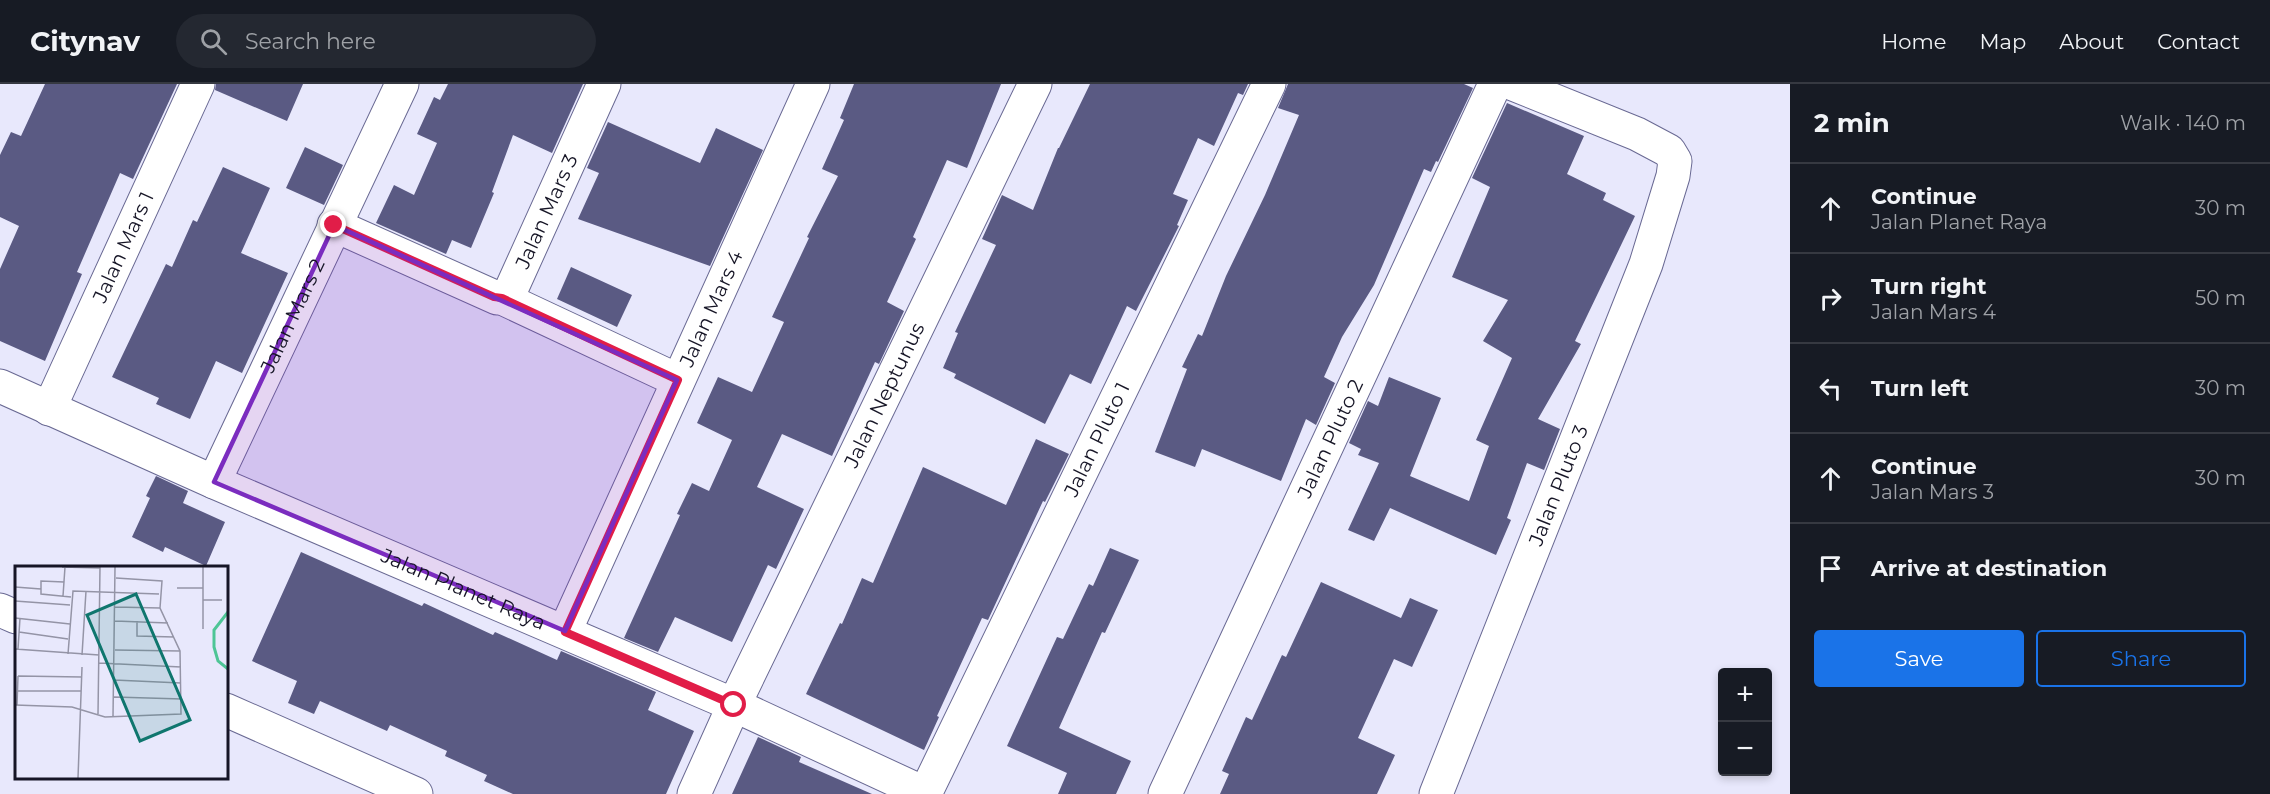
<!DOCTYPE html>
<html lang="en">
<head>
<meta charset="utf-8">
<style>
  body { margin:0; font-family:Montserrat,sans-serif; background:#242831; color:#f1f3f6 }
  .controls { position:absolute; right:18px; bottom:18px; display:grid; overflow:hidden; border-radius:6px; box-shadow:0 3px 9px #0003 }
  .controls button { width:54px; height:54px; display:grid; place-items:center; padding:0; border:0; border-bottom:2px solid #363941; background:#171b24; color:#f1f3f6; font:30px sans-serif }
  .stop { position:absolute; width:18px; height:18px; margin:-14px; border:4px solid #e11d48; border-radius:50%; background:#fff }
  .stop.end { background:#e11d48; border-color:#fff; box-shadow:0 2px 6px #0008 }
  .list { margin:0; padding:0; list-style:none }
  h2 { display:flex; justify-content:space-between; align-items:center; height:78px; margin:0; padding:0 24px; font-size:26px }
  h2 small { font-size:20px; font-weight:400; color:#9ea1a6 }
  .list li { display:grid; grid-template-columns:39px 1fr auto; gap:18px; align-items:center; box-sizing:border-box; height:90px; padding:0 24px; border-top:2px solid #363941 }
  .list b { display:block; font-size:22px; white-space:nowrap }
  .list p { margin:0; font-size:20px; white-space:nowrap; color:#9ea1a6 }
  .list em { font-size:20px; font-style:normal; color:#9ea1a6 }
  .actions { display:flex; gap:12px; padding:18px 24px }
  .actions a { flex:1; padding:14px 0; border:2px solid #1a73e8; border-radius:6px; text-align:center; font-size:21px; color:#1a73e8 }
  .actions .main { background:#1a73e8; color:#fff }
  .icon { flex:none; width:33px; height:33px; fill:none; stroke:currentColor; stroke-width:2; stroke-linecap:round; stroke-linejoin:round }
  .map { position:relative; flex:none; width:1790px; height:710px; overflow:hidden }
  header { display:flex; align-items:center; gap:36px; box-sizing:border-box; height:84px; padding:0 30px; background:#171b24; border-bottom:2px solid #363941 }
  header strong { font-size:28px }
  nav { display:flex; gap:33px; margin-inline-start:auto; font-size:21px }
  .search { width:420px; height:54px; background:#242831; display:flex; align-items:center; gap:15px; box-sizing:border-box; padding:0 21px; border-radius:33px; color:#9ea1a6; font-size:22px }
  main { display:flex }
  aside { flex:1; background:#171b24 }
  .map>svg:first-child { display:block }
</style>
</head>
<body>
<header>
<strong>Citynav</strong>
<div class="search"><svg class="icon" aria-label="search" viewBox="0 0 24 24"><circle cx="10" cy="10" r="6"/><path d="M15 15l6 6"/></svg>Search here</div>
<nav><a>Home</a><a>Map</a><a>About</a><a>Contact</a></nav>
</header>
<main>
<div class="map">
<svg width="1790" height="710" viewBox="0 0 1790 710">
  <rect width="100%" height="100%" fill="#e8e8fc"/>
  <!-- building -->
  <path fill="#5a5a83" d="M45,0H177L133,95L120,89L77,188L82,190L45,277L0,257V185L19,142L0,133V71L11,48L21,52Z
    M216,0H303L287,37L215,6Z
    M448,0H583L552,69L513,51L492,108L494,109L471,164L452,156L446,170L376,139L394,101L414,111L437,59L417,50L434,13L440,16Z
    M854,0H1001L967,84L947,76L913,153L916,155L887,218L904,227L879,280L875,278L832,372L782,350L757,403L804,425L776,485L768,481L732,558L675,533L658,568L624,554L680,431L677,430L692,399L709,407L732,356L697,339L718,293L752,308L784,238L772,233L809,154L807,153L838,92L822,85L844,36L840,34Z
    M1090,0H1248L1243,11L1238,9L1214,62L1198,54L1173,110L1188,116L1177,141L1179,142L1136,227L1127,222L1091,300L1070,290L1045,340L954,294L956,290L943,284L958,249L955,248L996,161L982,155L1002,111L1033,126L1058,64H1059Z
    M1288,0H1464L1473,4L1438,78L1436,77L1431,88L1424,85L1374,201L1342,253L1324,293L1335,299L1316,341L1306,335L1281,397L1202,365L1195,383L1155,368L1187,285L1182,283L1198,250L1202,252L1226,192L1265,111L1299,31L1278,24Z
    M1507,19L1584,52L1567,90L1606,109L1603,116L1635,132L1575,257L1581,260L1538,335L1560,345L1544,386L1527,379L1507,434L1511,436L1496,471L1390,424L1374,457L1348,446L1379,379L1358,371L1361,365L1349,359L1368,317L1378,322L1389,293L1441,314L1410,392L1469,417L1489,362L1476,356L1512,274L1483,257L1508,216L1452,193L1490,103L1472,94Z
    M608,38L700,79L716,44L763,66L710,182L578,135L599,89L587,84Z
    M305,63L343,81L324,121L286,104Z
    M223,83L270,104L241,169L288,189L242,289L216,277L190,335L156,320L159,314L112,293L166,180L172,183L193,136L197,138Z
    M571,183L632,211L617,243L557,215Z
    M1036,355L1069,370L1045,418L1043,417L988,536L982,534L937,632L939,633L924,666L806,610L840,539L842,540L862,494L873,499L923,383L1006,421Z
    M156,392L188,407L183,419L225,438L206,482L165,463L163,468L132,453L150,414L146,412Z
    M1110,464L1139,476L1105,549L1102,548L1059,644L1131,677L1116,710H1058L1067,689L1007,662L1057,553L1063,555L1089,500L1093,502Z
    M301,468L422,522L424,519L493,551L495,548L557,576L561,567L656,608L648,626L694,647L666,710H513L484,697L487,691L445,672L447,667L390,641L387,647L320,617L314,630L288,619L297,597L252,577Z
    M1321,498L1401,534L1410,514L1438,526L1412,583L1394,575L1358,654L1395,671L1377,710H1220L1229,690L1222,687L1246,633L1252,636L1282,571L1286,573Z
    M758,653L801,673L799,678L872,710H732Z"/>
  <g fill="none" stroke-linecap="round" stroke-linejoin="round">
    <!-- minor casing -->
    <g stroke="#696993" stroke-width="35">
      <g id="minor">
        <path id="s1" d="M334,141L497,214L506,212L510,208L604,0"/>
        <path d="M502,214L677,296"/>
        <path id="s2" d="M0,302L214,398L734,621L926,710"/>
        <path id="s3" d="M49,325L198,0"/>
        <path id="s4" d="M214,398L402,0"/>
        <path d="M0,526L16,533"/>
        <path id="s5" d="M565,547L813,0"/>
        <path d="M226,626L416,710"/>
        <path id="s6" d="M694,710L734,621L1035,0"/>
        <path id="s7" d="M925,710L1269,0"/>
        <path id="s8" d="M1165,710L1495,0"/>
        <path id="s9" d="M1436,710L1646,180L1673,92L1675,77L1669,67L1637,50L1513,0"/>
      </g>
    </g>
    <!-- minor -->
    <use href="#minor" stroke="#fff" stroke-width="33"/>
  </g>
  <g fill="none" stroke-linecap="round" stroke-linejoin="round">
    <!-- route -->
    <path stroke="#e11d48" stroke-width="8" d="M334,141L494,213L502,214L678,296L565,548L734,621"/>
  </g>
  <!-- marked area -->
  <path fill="#7b2cbf" fill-opacity="0.2" stroke="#7b2cbf" stroke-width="4.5" stroke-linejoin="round" d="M334,141L677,296L565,547L214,398Z"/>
  <g text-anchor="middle" stroke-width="6" stroke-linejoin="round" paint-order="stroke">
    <!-- street labels -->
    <g font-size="20" fill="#161526" stroke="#f7f7f7">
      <text dy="7" stroke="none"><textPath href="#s1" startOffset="282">Jalan Mars 3</textPath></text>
      <text dy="7" stroke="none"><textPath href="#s3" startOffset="178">Jalan Mars 1</textPath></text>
      <text dy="7" stroke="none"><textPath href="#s5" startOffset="354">Jalan Mars 4</textPath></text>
      <text dy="7" stroke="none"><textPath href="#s4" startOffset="184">Jalan Mars 2</textPath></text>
      <text dy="7" stroke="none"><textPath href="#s6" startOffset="442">Jalan Neptunus</textPath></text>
      <text dy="7" stroke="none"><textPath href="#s7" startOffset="394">Jalan Pluto 1</textPath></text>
      <text dy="7" stroke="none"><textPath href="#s8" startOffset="392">Jalan Pluto 2</textPath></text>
      <text dy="7" stroke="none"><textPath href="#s9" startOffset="332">Jalan Pluto 3</textPath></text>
      <text dy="7" stroke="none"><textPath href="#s2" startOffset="506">Jalan Planet Raya</textPath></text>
    </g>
  </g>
  <!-- overview -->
  <g transform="translate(15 482)">
    <rect width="213" height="213" fill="#e8e8fc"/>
    <path fill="none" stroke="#4ec596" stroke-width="3" d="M213,46L199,64V81L203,95L213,103"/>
    <path fill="none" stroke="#9494a6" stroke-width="1.5" d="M47,1L85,2M49,16L26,15V28L56,31M0,21L26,23M162,22H188M48,30L50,1M188,34H207M0,35L55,39M100,41L145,42M0,52L55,58M100,55L153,57M122,55V70L159,71M188,63V1M4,66L53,73M0,83L84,89M3,83L5,52M100,84L165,85M53,88L58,25L144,28M67,89L71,25M84,97L166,101M3,110L67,111M99,114L166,117M2,125H66M99,131L167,133M0,139L57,141L90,151L166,148L165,85L145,42L147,15L101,12M2,139L3,110M83,148L85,1M98,150L100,1M63,212L67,101"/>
    <path fill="#0f766e" fill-opacity="0.15" stroke="#0f766e" stroke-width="3" d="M121,28L175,154L125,175L72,49Z"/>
    <rect width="213" height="213" fill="none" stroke="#161526" stroke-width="3"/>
  </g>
</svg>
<div class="controls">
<button>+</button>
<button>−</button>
</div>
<div class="stop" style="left:734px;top:621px"></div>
<div class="stop end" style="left:334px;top:141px"></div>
</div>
<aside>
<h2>2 min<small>Walk · 140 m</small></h2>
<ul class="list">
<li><svg class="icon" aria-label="ahead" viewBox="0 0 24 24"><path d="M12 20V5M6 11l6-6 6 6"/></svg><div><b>Continue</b><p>Jalan Planet Raya</p></div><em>30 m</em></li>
<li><svg class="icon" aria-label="right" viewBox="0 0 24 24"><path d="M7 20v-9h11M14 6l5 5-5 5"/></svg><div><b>Turn right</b><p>Jalan Mars 4</p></div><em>50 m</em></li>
<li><svg class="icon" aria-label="left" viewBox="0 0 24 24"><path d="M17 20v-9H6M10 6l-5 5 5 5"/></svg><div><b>Turn left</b></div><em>30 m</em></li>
<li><svg class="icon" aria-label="ahead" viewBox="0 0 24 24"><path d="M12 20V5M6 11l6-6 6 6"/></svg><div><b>Continue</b><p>Jalan Mars 3</p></div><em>30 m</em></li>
<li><svg class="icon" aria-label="arrive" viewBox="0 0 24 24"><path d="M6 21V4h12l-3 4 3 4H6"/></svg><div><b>Arrive at destination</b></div></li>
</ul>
<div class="actions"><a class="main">Save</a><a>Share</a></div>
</aside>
</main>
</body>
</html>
